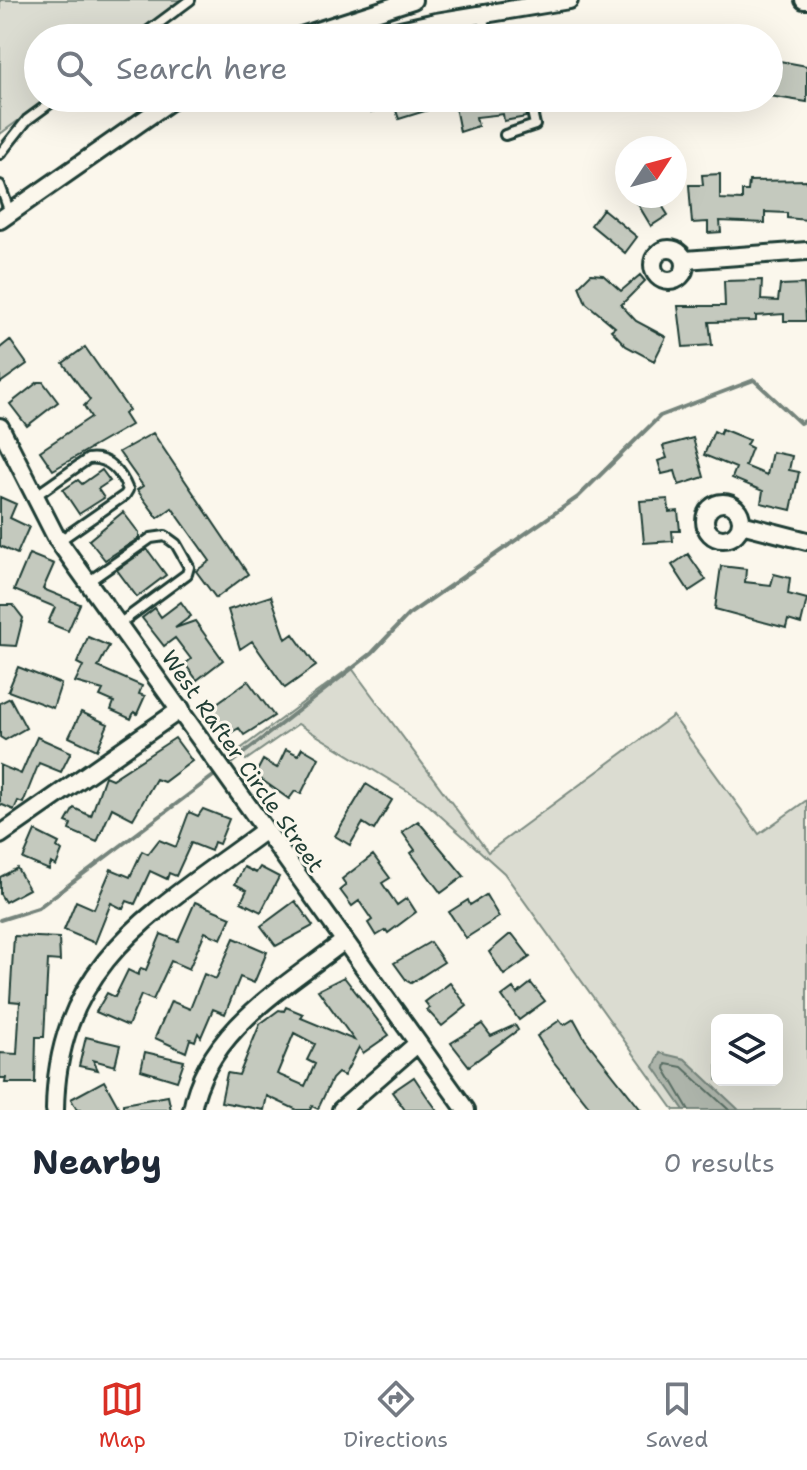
<!DOCTYPE html>
<html lang="en">
<head>
<meta charset="utf-8">
<style>
  body { margin:0; font-family:"Shantell Sans",sans-serif; background:#f2f2f3; color:#1f2937 }
  .controls { position:absolute; right:24px; bottom:24px; display:grid; overflow:hidden; border-radius:12px; box-shadow:0 8px 32px #0002 }
  .controls button { width:72px; height:72px; display:grid; place-items:center; padding:0; border:0; border-bottom:2px solid #e0e1e3; background:#fff; color:#1f2937; font:40px sans-serif }
  .compass { position:absolute; left:615px; top:136px; width:72px; height:72px; border-radius:50%; background:#fff; box-shadow:0 8px 32px #0002; rotate:54deg }
  .list { margin:0; padding:0; list-style:none }
  h2 { display:flex; justify-content:space-between; align-items:center; height:104px; margin:0; padding:0 32px; font-size:34px }
  h2 small { font-size:26px; font-weight:400; color:#747a83 }
  .icon { flex:none; width:44px; height:44px; fill:none; stroke:currentColor; stroke-width:2; stroke-linecap:round; stroke-linejoin:round }
  .map { position:relative; flex:none; width:807px; height:1110px; overflow:hidden }
  .search { position:absolute; background:#fff; box-shadow:0 8px 32px #0002; left:24px; right:24px; top:24px; height:88px; display:flex; align-items:center; gap:20px; box-sizing:border-box; padding:0 28px; border-radius:44px; color:#747a83; font-size:30px }
  .sheet { height:248px; background:#fff }
  nav { display:flex; justify-content:space-around; align-items:center; box-sizing:border-box; height:112px; border-top:2px solid #e0e1e3; background:#fff; font-size:22px; color:#747a83 }
  nav a { display:grid; justify-items:center; gap:4px }
  nav .on { color:#d93025 }
  .map>svg:first-child { display:block }
</style>
</head>
<body>
<div class="map">
<svg width="807" height="1110" viewBox="0 0 807 1110">
  <rect width="100%" height="100%" fill="#fbf7ec"/>
  <filter id="ink" filterUnits="userSpaceOnUse"><feTurbulence type="fractalNoise" baseFrequency=".0125" numOctaves="2"/><feDisplacementMap in="SourceGraphic" scale="16" xChannelSelector="R" yChannelSelector="G"/><feConvolveMatrix kernelMatrix="1 2 1 2 8 2 1 2 1" color-interpolation-filters="sRGB"/></filter>
  <g filter="url(#ink)">
    <!-- green -->
    <path fill="#dbdcd1" stroke="#7d8c82" stroke-width="2" fill-rule="evenodd" d="M0,0H182L131,38H38V98H49L0,134Z
      M351,667L488,852L673,716L759,834L807,800V1110H674L504,873L424,801L298,724L246,760L239,750ZM717,1020H777V1080H717Z"/>
    <!-- water -->
    <path fill="#adb4aa" stroke="#74847b" stroke-width="2" d="M660,1053L685,1059L739,1110H684L654,1067Z"/>
    <g fill="none" stroke-linecap="round" stroke-linejoin="round">
      <!-- shore -->
      <path stroke="#586d63" stroke-width="2" d="M689,1110L665,1069L666,1064L682,1067L729,1110"/>
      <!-- stream -->
      <path stroke="#74847b" stroke-width="4" d="M227,766L372,653L408,615L578,497L660,416L754,380L800,423L807,420
        M0,920L38,908L220,771"/>
    </g>
    <!-- building -->
    <path fill="#c4c9be" stroke="#1f3d34" stroke-width="2" fill-rule="evenodd" d="M769,59L807,66V102L769,96Z
      M366,98H522L526,117L504,121L503,114L476,117L478,126L460,132L454,102L399,119L394,105L371,112Z
      M720,174V199L742,200V191H748L749,181L807,180V220L787,218V213L765,212V223L720,221L721,232L708,233V222L692,223L689,185H703L702,175Z
      M633,196H656L668,215L651,226Z
      M603,209L637,237L625,253L591,225Z
      M591,274L603,275L621,291L640,275L645,281L621,305L636,321L666,337L654,361L626,346L611,330L615,327L586,303L579,286Z
      M762,280L761,300L778,301L780,285L804,284L806,321H784V314L756,316V321L709,322L712,345L683,347L678,306H725L724,281Z
      M10,340L27,364L0,383V348Z
      M85,347L129,410L124,414L131,425L53,470L40,451L91,417L84,406L90,400L63,363Z
      M38,382H43L58,402L27,426L10,404Z
      M722,429L749,440L746,445L752,448L745,466L767,475L772,452L792,456L789,470L799,472L791,510L761,503L763,491L732,478L736,468L704,455L714,431L720,434Z
      M153,433L248,574L216,598L196,571L210,561L172,508L158,518L137,490L143,486L119,452Z
      M693,438L704,477L679,485L675,471L662,474L658,461L667,458L663,446Z
      M102,470L110,481L98,489L104,498L79,514L63,490L78,480L82,484Z
      M0,497L16,504L10,518L29,527L17,554L0,546Z
      M668,499L669,512L678,511L680,531H672L673,541L644,543L640,501Z
      M123,512L139,533V538L105,560L89,540Z
      M147,549L166,575L137,597L117,570Z
      M29,554L54,564L43,589L80,604L68,631L48,623L55,607L14,590Z
      M688,554L706,580L689,591L672,565Z
      M721,566L746,569L745,582L771,585L774,574L790,578L788,594L807,599L801,624L788,620L786,628L715,609Z
      M271,596L286,639L293,634L316,666L285,688L252,641L240,649L228,610Z
      M181,602L191,616L175,628L195,621L223,660L197,680L185,664L191,659L175,638L164,646L142,618L155,608L161,617Z
      M0,605H13L23,618L16,646L0,645Z
      M88,637L109,646L98,667L142,686L139,694L145,696L137,714L134,712L131,719L111,710L114,702L100,696L103,690L75,682L83,666L77,663Z
      M18,667L61,684L53,708L8,691Z
      M248,681L274,716L244,735L239,728L227,735L210,708Z
      M10,698L26,728L5,740L0,737V703Z
      M81,712L108,724L97,750L69,737Z
      M37,737L71,752L61,772L39,763L23,803L18,801L14,810L0,804V765L21,774Z
      M175,738L192,761L164,782L156,779L133,819L112,808L97,842L69,830L71,824L66,822L74,808L91,816L105,776L112,779Z
      M302,748L319,758L301,794L295,791L289,799L255,775L263,760L277,768L286,749L298,755Z
      M366,784L392,800L374,830L363,823L350,845L335,836Z
      M203,809L229,819L219,844L214,842L211,851L191,843L176,876L169,873L167,879L150,871L135,904L127,901L123,909L111,903L95,943L64,930L76,901L94,909L111,869L130,877L142,851L148,854L159,840L176,847L189,812L198,816Z
      M418,821L464,876L441,893L411,853L415,850L402,832Z
      M35,831L59,843L57,847L62,851L56,866L51,863L49,870L23,859Z
      M373,855L390,878L382,883L397,905L407,898L416,912L388,933L386,930L376,936L368,923L372,920L359,901L352,906L340,890L346,885L342,879Z
      M244,867L256,873L260,867L279,877L261,912L241,902L247,890L235,884Z
      M17,868L29,889L5,902L0,894V877Z
      M486,895L499,917L466,938L449,912L468,900L470,905Z
      M295,901L313,926L276,946L261,926Z
      M195,902L231,917L221,939L205,932L189,969L171,961L153,1000L141,995L128,1026L96,1012L107,993L115,997L128,970L138,975L141,968L146,970L161,934L178,941Z
      M509,935H513L530,957L504,975L489,952Z
      M14,936L59,938L60,961L48,960L44,1037H36L35,1083H5L6,1078H0V1053L17,1054L20,1002L10,1001Z
      M234,938L267,952L254,983L240,977L225,1014L213,1009L201,1037L198,1033L195,1041L190,1039L186,1052L155,1038L171,1001L190,1009L204,974L216,979Z
      M430,942L444,962L411,983L407,981L394,963Z
      M344,977L389,1035L363,1053L359,1047L344,1076L338,1073L332,1079L318,1109L312,1106L310,1110H297L267,1096L264,1110L221,1102L227,1073L239,1075L260,1024L279,1010L284,1011L286,1007L303,1014L301,1018L354,1040L318,990ZM294,1033L315,1044L307,1060L315,1064L305,1086L277,1074Z
      M450,983L467,1006L442,1026L427,1010L430,1008L425,1002Z
      M531,983L545,1001L519,1020L502,996L513,988L517,994Z
      M574,1019L585,1039L641,1110H592L553,1061L537,1036L560,1020L564,1025Z
      M482,1024L491,1036L515,1025L518,1030L469,1066L451,1043Z
      M86,1037L120,1045L115,1066L93,1060L98,1070L79,1066Z
      M145,1052L184,1061L177,1081L141,1070Z
      M414,1077L426,1095L437,1110H405L392,1092Z
      M104,1081L120,1110H77L71,1099Z
      M168,1096L171,1110H123V1104Z"/>
    <g fill="none" stroke-linecap="round" stroke-linejoin="round">
      <!-- lane casing -->
      <g stroke="#1f3d34" stroke-width="14">
        <path id="lane" d="M482,14L487,38
          M467,16L469,38
          M436,22L440,38
          M139,38L190,0
          M505,135L535,125L529,98
          M0,154L27,120L57,98
          M0,185L10,213
          M35,496L88,459C108,456 121,472 128,490L125,495L59,541
          M88,582L151,538L165,536L176,544L189,567L187,574L119,624"/>
      </g>
      <!-- street casing -->
      <g stroke="#1f3d34" stroke-width="22">
        <path id="street" d="M804,0H807
          M295,38L413,0
          M364,38L436,22L569,0
          M0,220L175,98
          M653 265a16 16 0 1 1 32 0a16 16 0 1 1-32 0Z
          M685,260L807,251
          M0,427L57,539L466,1110
          M705 521a18 18 0 1 1 36 0a18 18 0 1 1-36 0Z
          M741,524L807,541
          M0,835L181,709
          M55,1110C57,960 158,910 265,830
          M192,1110C207,1030 285,987 344,941
          M341,1110L418,1043"/>
      </g>
      <!-- lane -->
      <use href="#lane" stroke="#fbf7ec" stroke-width="8"/>
      <!-- street -->
      <use href="#street" stroke="#fbf7ec" stroke-width="16"/>
    </g>
  </g>
  <g text-anchor="middle" stroke-width="6" stroke-linejoin="round" paint-order="stroke">
    <!-- street labels -->
    <g font-size="22" fill="#1f3d34" stroke="#fbf7ec">
      <text transform="translate(243 761) rotate(55)" y="8">West Rafter Circle Street</text>
    </g>
  </g>
</svg>
<div class="controls">
<button><svg class="icon" aria-label="layers" viewBox="0 0 24 24"><path d="M12 4l9 5-9 5-9-5zM3 14l9 5 9-5"/></svg></button>
</div>
<svg class="compass" viewBox="-18 -18 36 36"><path d="M0-13l5 13h-10z" fill="#e53935"/><path d="M0 13l5-13h-10z" fill="#747a83"/></svg>
<div class="search"><svg class="icon" aria-label="search" viewBox="0 0 24 24"><circle cx="10" cy="10" r="6"/><path d="M15 15l6 6"/></svg>Search here</div>
</div>
<section class="sheet">
<h2>Nearby<small>0 results</small></h2>
<ul class="list">
</ul>
</section>
<nav>
<a class="on"><svg class="icon" aria-label="map" viewBox="0 0 24 24"><path d="M3 6l6-2 6 2 6-2v14l-6 2-6-2-6 2zM9 4v14M15 6v14"/></svg>Map</a>
<a><svg class="icon" aria-label="directions" viewBox="0 0 24 24"><path d="M12 3l9 9-9 9-9-9zM9 14v-3h6M13 9l2 2-2 2"/></svg>Directions</a>
<a><svg class="icon" aria-label="saved" viewBox="0 0 24 24"><path d="M7 4h10v16l-5-4-5 4z"/></svg>Saved</a>
</nav>
</body>
</html>
